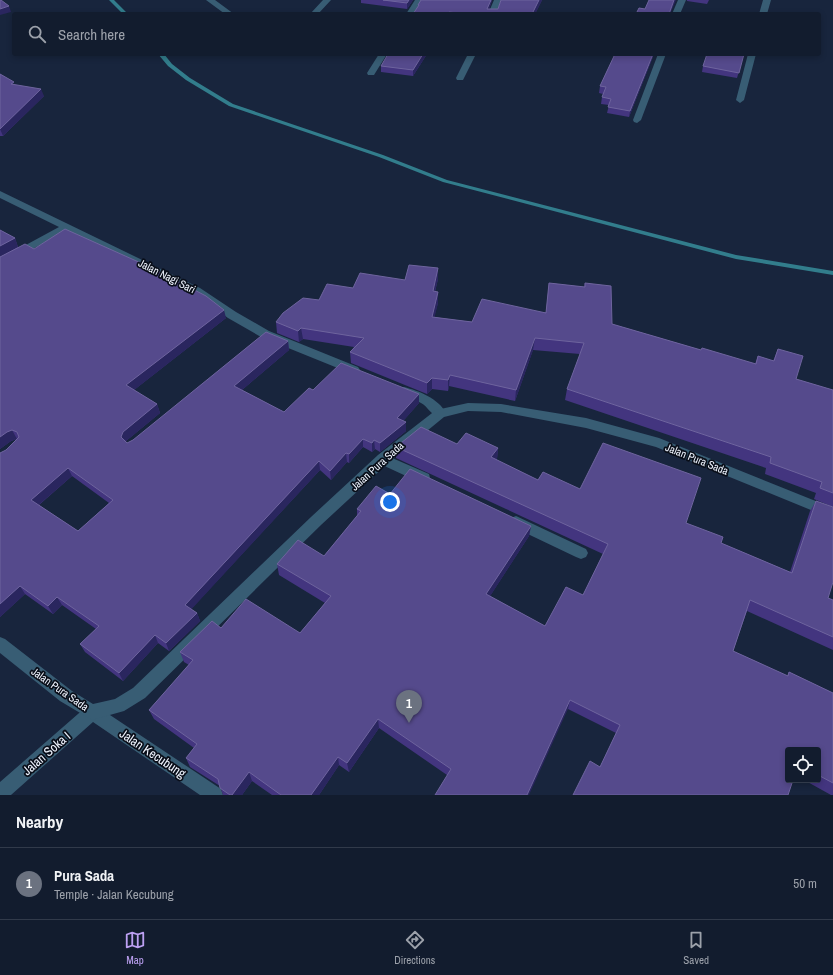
<!DOCTYPE html>
<html lang="en">
<head>
<meta charset="utf-8">
<style>
  body { margin:0; font-family:"Archivo Narrow",sans-serif; background:#1b2536; color:#f1f3f6 }
  .controls { position:absolute; right:12px; bottom:12px; display:grid; overflow:hidden; border-radius:4px; box-shadow:0 2px 6px #0003 }
  .controls button { width:36px; height:36px; display:grid; place-items:center; padding:0; border:0; border-bottom:1px solid #313a4a; background:#121c2e; color:#f1f3f6; font:20px sans-serif }
  .you { position:absolute; left:390px; top:502px; width:14px; height:14px; margin:-10px; border:3px solid #fff; border-radius:50%; background:#1a73e8; box-shadow:0 0 0 6px #1a73e833 }
  .badge { display:grid; place-items:center; width:26px; height:26px; border-radius:50%; background:#bca0f2; color:#fff; font-size:13px; font-weight:700 }
  .pin { position:absolute; translate:-50% -33px; filter:drop-shadow(0 1px 2px #0008) }
  .pin::after { content:''; position:absolute; top:21px; width:14px; height:12px; background:inherit; clip-path:polygon(0 0,100% 0,50% 100%) }
  .list { margin:0; padding:0; list-style:none }
  h2 { display:flex; justify-content:space-between; align-items:center; height:52px; margin:0; padding:0 16px; font-size:17px }
  h2 small { font-size:13px; font-weight:400; color:#9ca1aa }
  .list li { display:grid; grid-template-columns:26px 1fr auto; gap:12px; align-items:center; box-sizing:border-box; height:72px; padding:0 16px; border-top:1px solid #313a4a }
  .list b { display:block; font-size:15px; white-space:nowrap }
  .list p { margin:0; font-size:13px; white-space:nowrap; color:#9ca1aa }
  .list em { font-size:13px; font-style:normal; color:#9ca1aa }
  .icon { flex:none; width:22px; height:22px; fill:none; stroke:currentColor; stroke-width:2; stroke-linecap:round; stroke-linejoin:round }
  .map { position:relative; flex:none; width:833px; height:795px; overflow:hidden }
  .search { position:absolute; background:#121c2e; box-shadow:0 2px 6px #0003; left:12px; right:12px; top:12px; height:44px; display:flex; align-items:center; gap:10px; box-sizing:border-box; padding:0 14px; border-radius:4px; color:#9ca1aa; font-size:15px }
  .sheet { height:124px; background:#121c2e }
  nav { display:flex; justify-content:space-around; align-items:center; box-sizing:border-box; height:56px; border-top:1px solid #313a4a; background:#121c2e; font-size:11px; color:#9ca1aa }
  nav a { display:grid; justify-items:center; gap:2px }
  nav .on { color:#bca0f2 }
  .map>svg:first-child { display:block }
</style>
</head>
<body>
<div class="map">
<svg width="833" height="795" viewBox="0 0 833 795">
  <rect width="100%" height="100%" fill="#18253d"/>
  <g fill="none" stroke-linecap="round" stroke-linejoin="round">
    <!-- stream -->
    <path fill="#327d8c" fill-rule="evenodd" d="M109,0H114L128,14H123Z
      M158,54H164L172,64L190,78L233,104L383,155L447,180L736,255L833,271V275L736,259L443,182L379,157L229,106L186,80L168,66Z"/>
    <!-- service -->
    <path fill="#385d74" fill-rule="evenodd" d="M383,454L429,474L430,478L429,482L424,483L419,482L378,463L377,459L378,455Z
      M516,516L586,549L588,553L586,557L581,559L576,557L511,526L509,522L511,518Z"/>
    <!-- minor -->
    <path fill="#385d74" fill-rule="evenodd" d="M206,0H215L234,14H225Z
      M323,0H331L318,14H310Z
      M415,0H423L414,14H406Z
      M494,0H502L496,14H488Z
      M678,0H686L680,14H672Z
      M763,0H771L767,14H759Z
      M379,54H387L374,75H368L367,73Z
      M468,54H476L463,80H457L456,78Z
      M658,54H666L641,120L637,123L634,122L633,120Z
      M748,54H756L744,100L740,103L736,100Z
      M0,191L200,288L236,312L269,331L358,367L360,370L358,373L354,374L350,373L261,337L228,318L192,292L67,231L0,266V259L59,227L0,198Z
      M404,387C419,391 438,398 446,413L444,416C433,420 429,407 421,403C414,399 407,397 400,394L398,391L400,388Z
      M92,704L98,707L221,789L223,795H200L93,722L11,795H0V782L86,707Z"/>
    <!-- tertiary -->
    <path fill="#385d74" fill-rule="evenodd" d="M468,403L501,404L586,418L659,438L833,508V519L656,447L586,428L501,412L468,411L444,417L388,463L321,525L145,698L124,711L92,720L60,701L0,653V637L5,639L72,691L93,704L115,699L133,688L311,517L378,455L436,410Z"/>
  </g>
  <!-- wall -->
  <path fill="#43357f" fill-rule="evenodd" d="M361,0H413L407,9L361,3Z
    M492,0L489,9H498L501,0H542L535,14H413L418,7V5Z
    M687,0H709L707,4L687,1Z
    M427,54L413,76L381,72V66Z
    M615,54H654L629,117L607,113L609,105L601,104L602,97L603,94L599,93L600,86Z
    M744,54L737,78L702,72L703,66Z
    M0,74L15,85L44,96L3,136H0Z
    M0,230L15,238L18,247L34,249L226,318L134,390L157,404L160,413L126,441L127,443L133,440L288,341L289,350L242,390L284,412L313,390L419,394V403L403,421L406,431L380,452L375,449L372,452L363,447L349,463L347,462L331,480L320,470L191,609L197,613L200,621L169,651L158,643L123,681L85,652L80,644L96,629L62,605L53,614L25,594L0,617L6,450L17,439L11,441L0,449ZM72,476L109,503L78,531L39,505Z
    M438,268V279L435,292L438,303L434,317L472,322L546,312L549,283L584,287L585,283L612,324L701,350L755,364L758,356L773,361L778,349L796,379L833,390V507L814,499L816,493L765,474L766,468L565,400L567,389L580,354L533,350L515,401L449,386L448,391L432,389L427,394L351,363L350,352L354,347L303,339L299,342L277,333L276,322L319,300L353,288L405,280Z
    M457,444L498,448L497,459L496,460L538,480L580,489L686,523L721,543L790,572L810,511L816,501L828,598L833,600V650L747,611L733,651L787,676L789,672L833,693V795H831L804,780H818V750L600,767L616,733L568,709L447,775L379,728L349,772L339,765L319,795H272L252,781L242,795H223L220,786L190,767L186,758L194,748L154,719L149,710L189,665L184,662L180,652L221,628L300,633L325,603L279,575L277,564L324,556L357,516V509L390,494L531,526L529,536L490,596L545,626L583,595L603,554L396,458V447Z"/>
  <!-- shaded-wall -->
  <path fill="#2a265f" d="M409,0H413L407,9V3Z
    M491,0H492L488,14L487,9Z
    M539,0H542L535,14H532Z
    M674,0H676L670,14H669Z
    M9,6L11,12L0,15V9Z
    M423,54H427L413,76V70Z
    M653,54H654L629,117L630,111Z
    M41,89L44,96L3,136L0,129Z
    M15,238L18,247L0,257V246Z
    M438,268V279L432,302L433,291Z
    M438,292V303L432,328V317Z
    M224,310L226,318L129,394L126,385Z
    M301,328L303,339L299,342L298,331Z
    M535,338L533,350L515,401L516,390Z
    M288,341L289,350L236,395L234,386Z
    M450,375L449,386L448,391V380Z
    M432,378V389L427,394V383Z
    M419,394V403L398,427L397,418Z
    M157,404L160,413L126,441L121,437L123,432Z
    M406,422V431L380,452V443Z
    M12,430L17,439L11,441L0,449V437L7,432Z
    M363,439V447L349,463V454Z
    M374,440L375,449L372,452V443Z
    M498,448L497,459L490,468L491,457Z
    M346,453L347,462L331,480L330,471Z
    M319,461L320,470L188,613L185,605Z
    M68,468L72,476L35,508L31,500Z
    M531,526L529,536L485,604L486,594Z
    M20,586L25,594L0,617V604Z
    M57,597L62,605L53,614L48,606Z
    M197,613L200,621L169,651L166,643Z
    M155,635L158,643L123,681L119,673Z
    M570,700L568,709L529,795H527Z
    M378,719L379,728L349,772L347,763Z
    M338,757L339,765L319,795H311Z
    M249,772L252,781L242,795H232Z"/>
  <!-- building -->
  <path fill="#554a8c" stroke="#6e649e" fill-rule="evenodd" d="M0,0H1L9,6L0,9Z
    M383,0H409L407,3Z
    M421,0H491L487,9H498L501,0H539L532,14H466L449,12L447,14H413L419,5H418Z
    M649,0H674L669,14H636L639,8L645,9Z
    M388,54H423L413,70L381,66Z
    M615,54H653L630,111L608,107L611,99L602,97L606,87L600,86Z
    M707,54H744L739,73L703,66Z
    M0,74L14,82L11,84L41,89L0,129Z
    M65,229L152,268L206,296L224,310L126,385L157,404L123,432L121,437L127,443L133,440L266,332L288,341L234,386L284,412L309,388L313,390L341,363L419,394L397,418L406,422L380,443L374,440L372,443L363,439L349,454L346,453L330,471L319,461L185,605L197,613L166,643L155,635L119,673L80,644L99,626L57,597L48,606L20,586L0,604V453L6,450L19,437L17,432L12,430L7,432L0,437V257L25,244L34,249ZM68,468L113,500L78,531L31,500Z
    M0,230L15,238L0,246Z
    M409,265L438,268L433,291L438,292L432,317L472,322L482,299L546,313L549,283L585,287V283L611,286L612,324L701,350L702,348L756,364L758,356L774,361L778,349L803,356L796,379L833,390V493L820,488L822,482L770,463L771,457L567,389L584,343L535,338L516,390L450,375L448,380L432,378L427,383L350,352L364,338L301,328L298,331L276,322L283,313L303,298L319,300L327,284L353,288L360,273L405,280Z
    M421,427L457,444L466,433L498,448L491,457L538,480L543,472L580,489L603,443L701,478L686,523L723,537L721,543L792,573L816,501L833,507V582L828,598L833,600V637L750,600L733,651L788,676L789,672L833,693V783L818,775V750H788V780H793L788,795H573L590,761L600,767L620,725L570,700L527,795H435L451,769L378,719L347,763L338,757L311,795H281L249,772L232,795H230L220,788L218,779L186,758L197,744L149,710L193,660L180,652L212,621L221,628L246,599L300,633L331,596L277,564L298,540L324,556L361,511L357,509L376,486L390,494L410,469L531,526L486,594L545,626L566,587L583,595L608,544L396,447Z"/>
  <g text-anchor="middle" stroke-width="3.5" stroke-linejoin="round" paint-order="stroke">
    <!-- street labels -->
    <g font-size="11" fill="#eff4fe" stroke="#090e19">
      <text transform="translate(167 276) rotate(27)" y="4">Jalan Nagi Sari</text>
      <text transform="translate(697 459) rotate(22)" y="4">Jalan Pura Sada</text>
      <text transform="translate(377 466) rotate(-42)" y="4">Jalan Pura Sada</text>
      <text transform="translate(60 689) rotate(35)" y="4">Jalan Pura Sada</text>
    </g>
    <!-- near-street labels -->
    <g font-size="13" fill="#eff4fe" stroke="#090e19">
      <text transform="translate(46 753) rotate(-41)" y="5">Jalan Soka I</text>
      <text transform="translate(153 753) rotate(34)" y="5">Jalan Kecubung</text>
    </g>
  </g>
</svg>
<div class="controls">
<button><svg class="icon" aria-label="locate" viewBox="0 0 24 24"><circle cx="12" cy="12" r="6"/><path d="M12 2v4M12 18v4M2 12h4M18 12h4"/></svg></button>
</div>
<div class="you"></div>
<div class="pin badge" style="left:409px;top:723px;background:#6b7280">1</div>
<div class="search"><svg class="icon" aria-label="search" viewBox="0 0 24 24"><circle cx="10" cy="10" r="6"/><path d="M15 15l6 6"/></svg>Search here</div>
</div>
<section class="sheet">
<h2>Nearby<small></small></h2>
<ul class="list">
<li><span class="badge" style="background:#6b7280">1</span><div><b>Pura Sada</b><p>Temple · Jalan Kecubung</p></div><em>50 m</em></li>
</ul>
</section>
<nav>
<a class="on"><svg class="icon" aria-label="map" viewBox="0 0 24 24"><path d="M3 6l6-2 6 2 6-2v14l-6 2-6-2-6 2zM9 4v14M15 6v14"/></svg>Map</a>
<a><svg class="icon" aria-label="directions" viewBox="0 0 24 24"><path d="M12 3l9 9-9 9-9-9zM9 14v-3h6M13 9l2 2-2 2"/></svg>Directions</a>
<a><svg class="icon" aria-label="saved" viewBox="0 0 24 24"><path d="M7 4h10v16l-5-4-5 4z"/></svg>Saved</a>
</nav>
</body>
</html>
